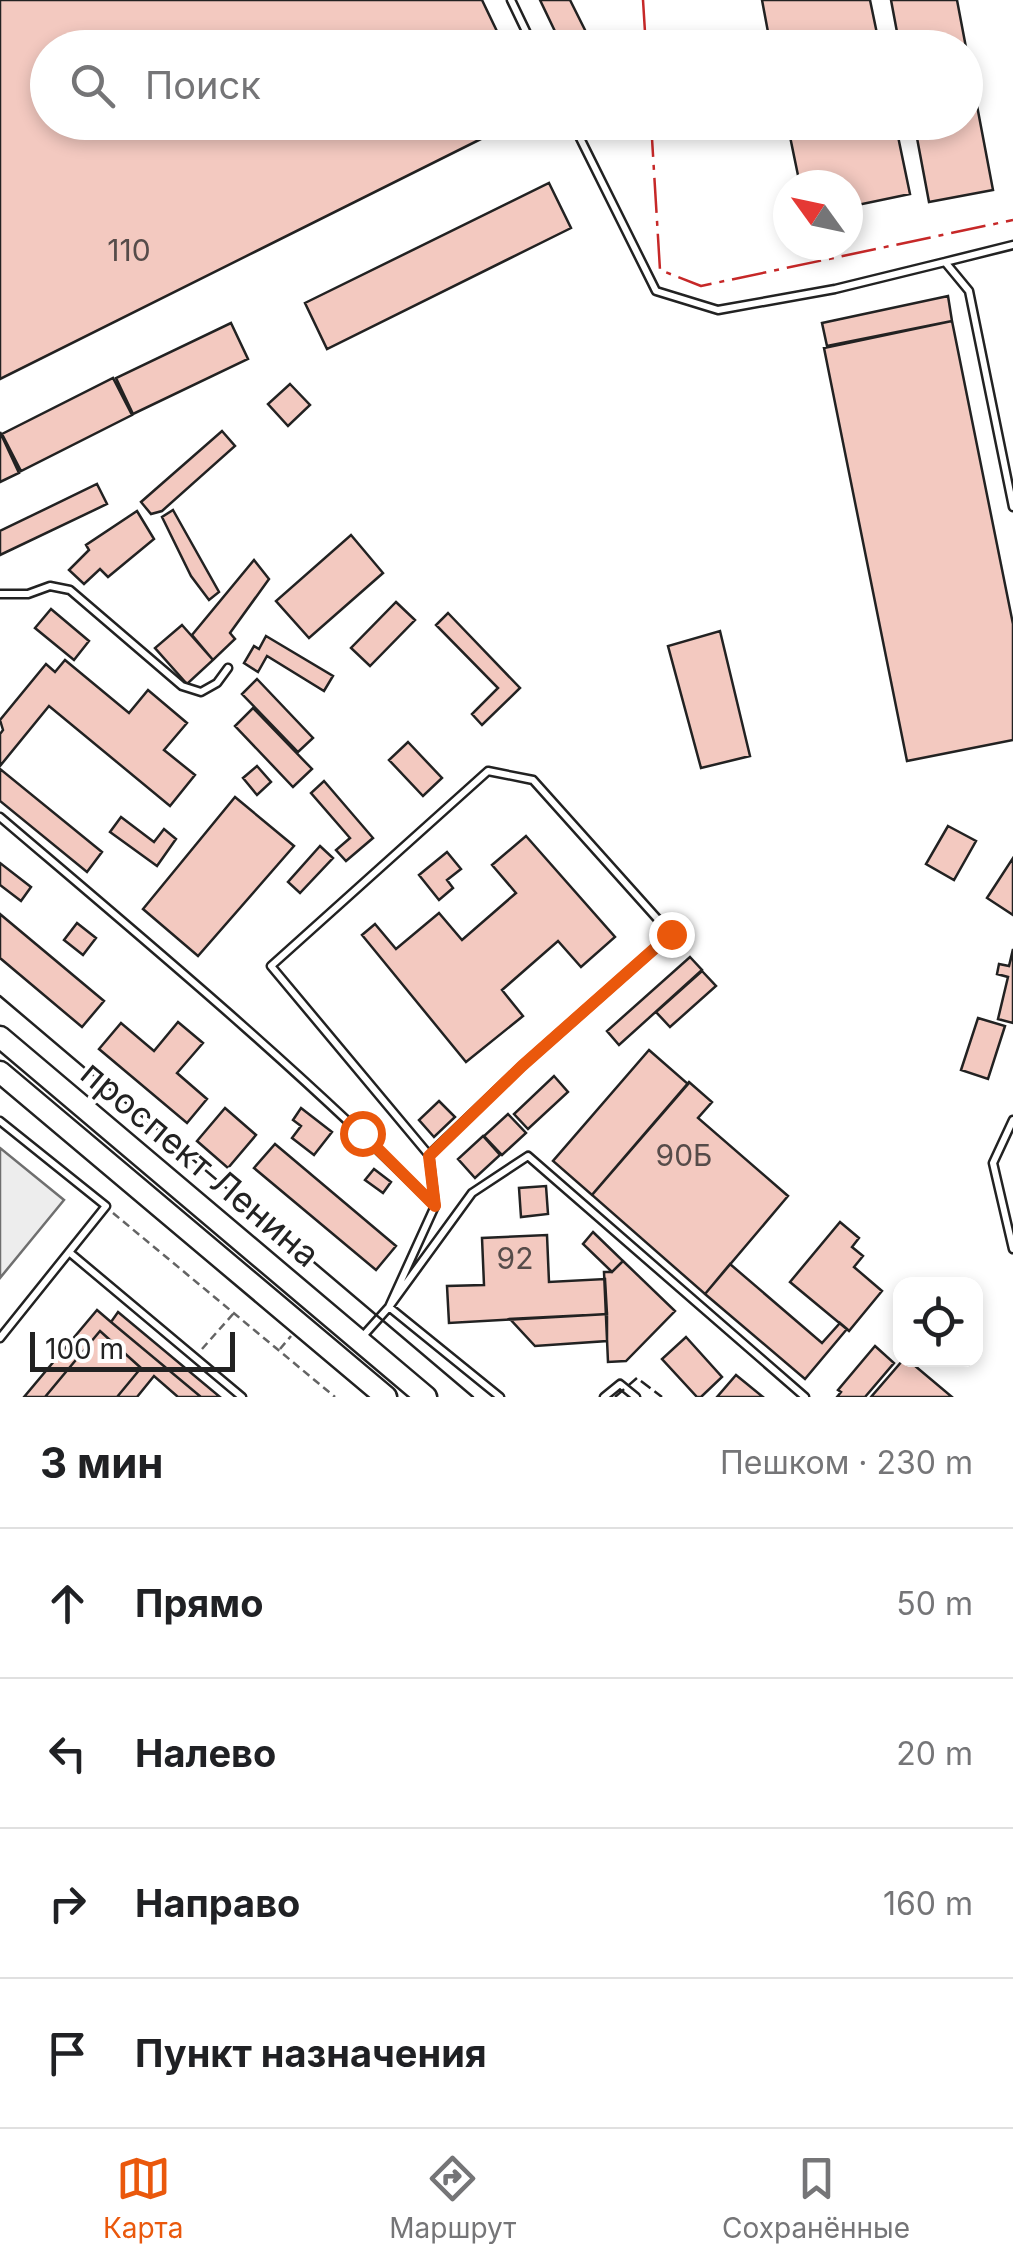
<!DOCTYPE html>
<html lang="ru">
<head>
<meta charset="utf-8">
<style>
  body { margin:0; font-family:Inter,sans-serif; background:#f2f2f2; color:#202124 }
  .controls { position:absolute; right:30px; bottom:30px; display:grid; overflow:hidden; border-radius:20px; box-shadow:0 5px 15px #0003 }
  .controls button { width:90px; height:90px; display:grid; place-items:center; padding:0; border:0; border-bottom:2px solid #e0e0e0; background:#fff; color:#202124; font:50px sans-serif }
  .compass { position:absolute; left:773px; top:170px; width:90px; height:90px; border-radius:50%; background:#fff; box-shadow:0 5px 15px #0003; rotate:303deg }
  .scale { position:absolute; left:30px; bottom:25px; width:205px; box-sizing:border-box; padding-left:10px; border:5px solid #222; border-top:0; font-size:28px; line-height:35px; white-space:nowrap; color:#222; -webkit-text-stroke:8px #fff; paint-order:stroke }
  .stop { position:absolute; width:30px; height:30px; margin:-22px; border:8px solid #ea580c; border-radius:50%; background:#fff }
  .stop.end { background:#ea580c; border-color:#fff; box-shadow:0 2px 10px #0008 }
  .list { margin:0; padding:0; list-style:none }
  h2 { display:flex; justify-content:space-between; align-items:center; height:130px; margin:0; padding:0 40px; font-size:42px }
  h2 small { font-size:32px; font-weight:400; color:#757577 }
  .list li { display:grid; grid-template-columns:65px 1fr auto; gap:30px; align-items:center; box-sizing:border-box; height:150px; padding:0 40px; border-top:2px solid #e0e0e0 }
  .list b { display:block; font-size:38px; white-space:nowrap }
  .list em { font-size:32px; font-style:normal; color:#757577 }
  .icon { flex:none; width:55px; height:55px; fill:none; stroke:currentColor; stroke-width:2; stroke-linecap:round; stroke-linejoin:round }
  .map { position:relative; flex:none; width:1013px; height:1397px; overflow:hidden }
  .search { position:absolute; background:#fff; box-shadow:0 5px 15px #0003; left:30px; right:30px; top:30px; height:110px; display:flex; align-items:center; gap:25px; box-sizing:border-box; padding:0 35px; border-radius:55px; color:#757577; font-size:38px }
  .sheet { height:730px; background:#fff }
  nav { display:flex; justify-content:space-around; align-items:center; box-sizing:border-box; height:140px; border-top:2px solid #e0e0e0; background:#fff; font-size:28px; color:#757577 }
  nav a { display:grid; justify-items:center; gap:5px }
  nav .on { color:#ea580c }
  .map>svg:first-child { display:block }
</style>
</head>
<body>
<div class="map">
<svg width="1013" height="1397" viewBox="0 0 1013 1397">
  <rect width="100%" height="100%" fill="#fff"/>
  <!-- parking -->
  <path fill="#ededed" stroke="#6f6f6f" stroke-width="2.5" d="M0,1148L64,1200L0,1278Z"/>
  <!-- building -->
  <path fill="#f3c9c0" stroke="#222" stroke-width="2.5" d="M0,0H482L505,48H48V122H515L0,379Z
    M540,0H570L594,48H563Z
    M762,0H870L880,48H771Z
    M891,0H957L993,190L929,202L914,122H966V48H900Z
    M787,122H895L910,194L848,207V185H800Z
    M549,183L571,228L327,349L305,303Z
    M948,296L952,321L827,346L822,323Z
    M952,321L1013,624V740L907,761L824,348Z
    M231,323L248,359L133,414L116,378Z
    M113,378L132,415L21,471L2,434Z
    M290,384L310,405L288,426L268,404Z
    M222,431L235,446L162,511L151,514L141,502Z
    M0,432L19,473L0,482Z
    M97,484L107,504L0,555V531Z
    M173,510L219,592L209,600L191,576L162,517Z
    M137,511L154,539L108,577L100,569L84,584L69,570L89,550L86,545Z
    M351,535L383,573L309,638L276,601Z
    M254,560L269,579L230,633L235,639L213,660L192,635Z
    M396,602L415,620L370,666L351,648Z
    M51,609L89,641L74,660L35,628Z
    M448,613L520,688L482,725L472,714L498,688L436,625Z
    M182,625L213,660L187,684L155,648Z
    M720,631L750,756L701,768L668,646Z
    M266,636L333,676L324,691L267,656L258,672L244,663L254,646L259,649Z
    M65,660L129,713L148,690L187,723L164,750L195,775L170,806L49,706L0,766V734L3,730L0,720L46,664L55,672Z
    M257,679L313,738L298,752L242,694Z
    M253,708L312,769L293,787L235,726Z
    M408,742L442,778L423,796L389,760Z
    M257,766L271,782L257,795L243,778Z
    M0,769L102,852L87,872L0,801Z
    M324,781L373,838L346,861L336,850L350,838L311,793Z
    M235,797L294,846L198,956L143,909Z
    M121,817L154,842L164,829L176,839L157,866L110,832Z
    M948,826L976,841L954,880L926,864Z
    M526,836L615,937L581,967L558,941L502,990L523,1016L466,1062L362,935L375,924L396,949L439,913L462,940L516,893L492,865Z
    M320,846L333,858L300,893L288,882Z
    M447,852L461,869L447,880L453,888L439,900L419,875Z
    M1013,858V915L987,898Z
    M0,863L31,887L21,901L0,885Z
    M0,914L104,1001L82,1027L0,958Z
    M77,923L96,938L83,955L64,940Z
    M1013,949V1023L998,1019L1008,977L997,974L999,964L1009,966Z
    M690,957L702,970L619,1045L607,1031Z
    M702,971L716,986L670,1027L656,1012Z
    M978,1018L1005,1026L988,1079L961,1070Z
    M178,1022L203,1043L177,1073L207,1099L187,1123L99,1049L121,1023L154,1051Z
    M649,1050L688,1084L592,1195L553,1161Z
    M554,1076L568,1092L528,1129L514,1114Z
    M689,1082L712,1102L698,1118L788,1196L705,1294L592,1195Z
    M439,1101L455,1117L434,1137L419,1120Z
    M225,1108L256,1135L228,1168L197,1141Z
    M301,1108L332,1132L314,1155L292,1138L301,1126L293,1120Z
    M508,1114L526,1133L502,1155L484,1136Z
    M483,1136L500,1155L475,1178L458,1159Z
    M275,1144L396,1246L376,1270L254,1168Z
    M374,1169L391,1182L383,1193L365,1180Z
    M546,1186L548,1214L521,1217L519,1188Z
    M840,1222L859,1238L852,1247L863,1256L854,1267L882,1291L849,1331L790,1282Z
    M593,1232L623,1261L612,1272L583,1244Z
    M547,1235L549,1282L605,1279L607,1314L449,1323L447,1286L484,1285L482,1238Z
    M623,1261L675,1311L626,1361L608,1362L604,1272H612Z
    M730,1264L822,1343L840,1323L847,1329L805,1379L705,1294Z
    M97,1310L111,1322L201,1397H178L154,1376L137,1397H24Z
    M118,1312L220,1397H201L111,1322Z
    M607,1314V1341L535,1346L510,1319Z
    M100,1331L141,1368L117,1397H45Z
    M686,1337L722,1377L701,1397H697L662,1359Z
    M875,1346L894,1363L865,1397H837L841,1392L838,1390Z
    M903,1360H908L952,1397H871Z
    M736,1375L763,1397H717Z"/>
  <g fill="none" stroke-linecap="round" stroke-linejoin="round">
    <!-- lane casing -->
    <g stroke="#222" stroke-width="11">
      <path id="lane" d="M511,0L534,48
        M572,122L656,291L718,310L835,289L945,262L969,291L1013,507
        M945,262L1013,245
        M0,594H28L50,586L70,590L182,686L201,692L217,683L228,668
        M0,817C148,943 297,1067 434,1205
        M1013,1120L993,1163L1013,1249
        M0,1121L106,1206L0,1338
        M69,1252L242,1397
        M389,1307L435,1206L429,1155L522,1066L671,934L533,780L488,771L271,966L429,1155
        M389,1307L500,1397
        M363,1336L389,1307L472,1193L528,1156L805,1397
        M604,1397L620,1384L636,1397"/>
    </g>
    <!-- primary casing -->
    <g stroke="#222" stroke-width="25">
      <path id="primary" d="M0,1037L426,1397
        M0,1072L386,1397"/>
    </g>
    <!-- path -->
    <path stroke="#646464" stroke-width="2.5" stroke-dasharray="8 5" stroke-linecap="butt" d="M113,1213L335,1397
      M202,1349L233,1314
      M280,1349L291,1336"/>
    <!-- lane -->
    <use href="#lane" stroke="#fff" stroke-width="6"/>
    <!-- primary -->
    <use href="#primary" stroke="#fff" stroke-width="20"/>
    <!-- tram -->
    <path stroke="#222" stroke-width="2.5" d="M0,996L473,1397"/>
    <!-- fence -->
    <path stroke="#222" stroke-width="2.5" stroke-dasharray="12 5" stroke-linecap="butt" d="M615,1397L637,1378L662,1397"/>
    <!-- power -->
    <path stroke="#c62828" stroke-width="2.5" stroke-dasharray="35 8 5 8" stroke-linecap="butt" d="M643,0L646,48
      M651,122L660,270L701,286L1013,220"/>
  </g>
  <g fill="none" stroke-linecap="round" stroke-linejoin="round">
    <!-- route -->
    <path stroke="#ea580c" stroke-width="12" d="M362,1133L435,1206L429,1156L522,1066L671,934"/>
  </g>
  <g text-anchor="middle" stroke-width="8" stroke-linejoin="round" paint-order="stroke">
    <!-- number labels -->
    <g font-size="30" fill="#564c4a">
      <text x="129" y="261">110</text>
      <text x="684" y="1166">90Б</text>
      <text x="515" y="1269">92</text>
    </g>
    <!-- street labels -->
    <g font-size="35" fill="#222" stroke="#fff">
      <text transform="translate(200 1164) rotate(40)" y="12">проспект Ленина</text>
    </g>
  </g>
</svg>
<div class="controls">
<button><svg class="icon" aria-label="locate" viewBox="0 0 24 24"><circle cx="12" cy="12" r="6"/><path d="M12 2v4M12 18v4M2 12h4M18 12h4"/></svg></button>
</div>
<svg class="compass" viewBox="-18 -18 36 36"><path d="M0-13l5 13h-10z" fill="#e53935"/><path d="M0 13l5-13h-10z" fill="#757577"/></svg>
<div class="scale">100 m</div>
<div class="stop" style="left:362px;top:1133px"></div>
<div class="stop end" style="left:671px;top:934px"></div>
<div class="search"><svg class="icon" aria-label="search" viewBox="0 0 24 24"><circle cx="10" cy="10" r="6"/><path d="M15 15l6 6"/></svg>Поиск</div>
</div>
<section class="sheet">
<h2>3 мин<small>Пешком · 230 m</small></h2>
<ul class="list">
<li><svg class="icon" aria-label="ahead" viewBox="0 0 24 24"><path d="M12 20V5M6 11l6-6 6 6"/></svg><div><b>Прямо</b></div><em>50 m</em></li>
<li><svg class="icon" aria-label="left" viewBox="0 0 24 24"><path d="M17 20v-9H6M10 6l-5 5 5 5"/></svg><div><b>Налево</b></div><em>20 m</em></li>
<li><svg class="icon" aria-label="right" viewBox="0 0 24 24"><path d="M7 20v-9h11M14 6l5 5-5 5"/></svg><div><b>Направо</b></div><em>160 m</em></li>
<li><svg class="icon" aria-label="arrive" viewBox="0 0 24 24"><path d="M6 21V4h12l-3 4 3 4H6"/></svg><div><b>Пункт назначения</b></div></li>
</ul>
</section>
<nav>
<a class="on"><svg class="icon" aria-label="map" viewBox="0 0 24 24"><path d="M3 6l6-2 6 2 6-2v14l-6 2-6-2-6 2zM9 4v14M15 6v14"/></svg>Карта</a>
<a><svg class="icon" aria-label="directions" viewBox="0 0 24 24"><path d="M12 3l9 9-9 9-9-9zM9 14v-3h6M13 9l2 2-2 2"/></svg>Маршрут</a>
<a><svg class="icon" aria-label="saved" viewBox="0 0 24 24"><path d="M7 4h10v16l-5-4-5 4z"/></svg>Сохранённые</a>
</nav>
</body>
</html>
